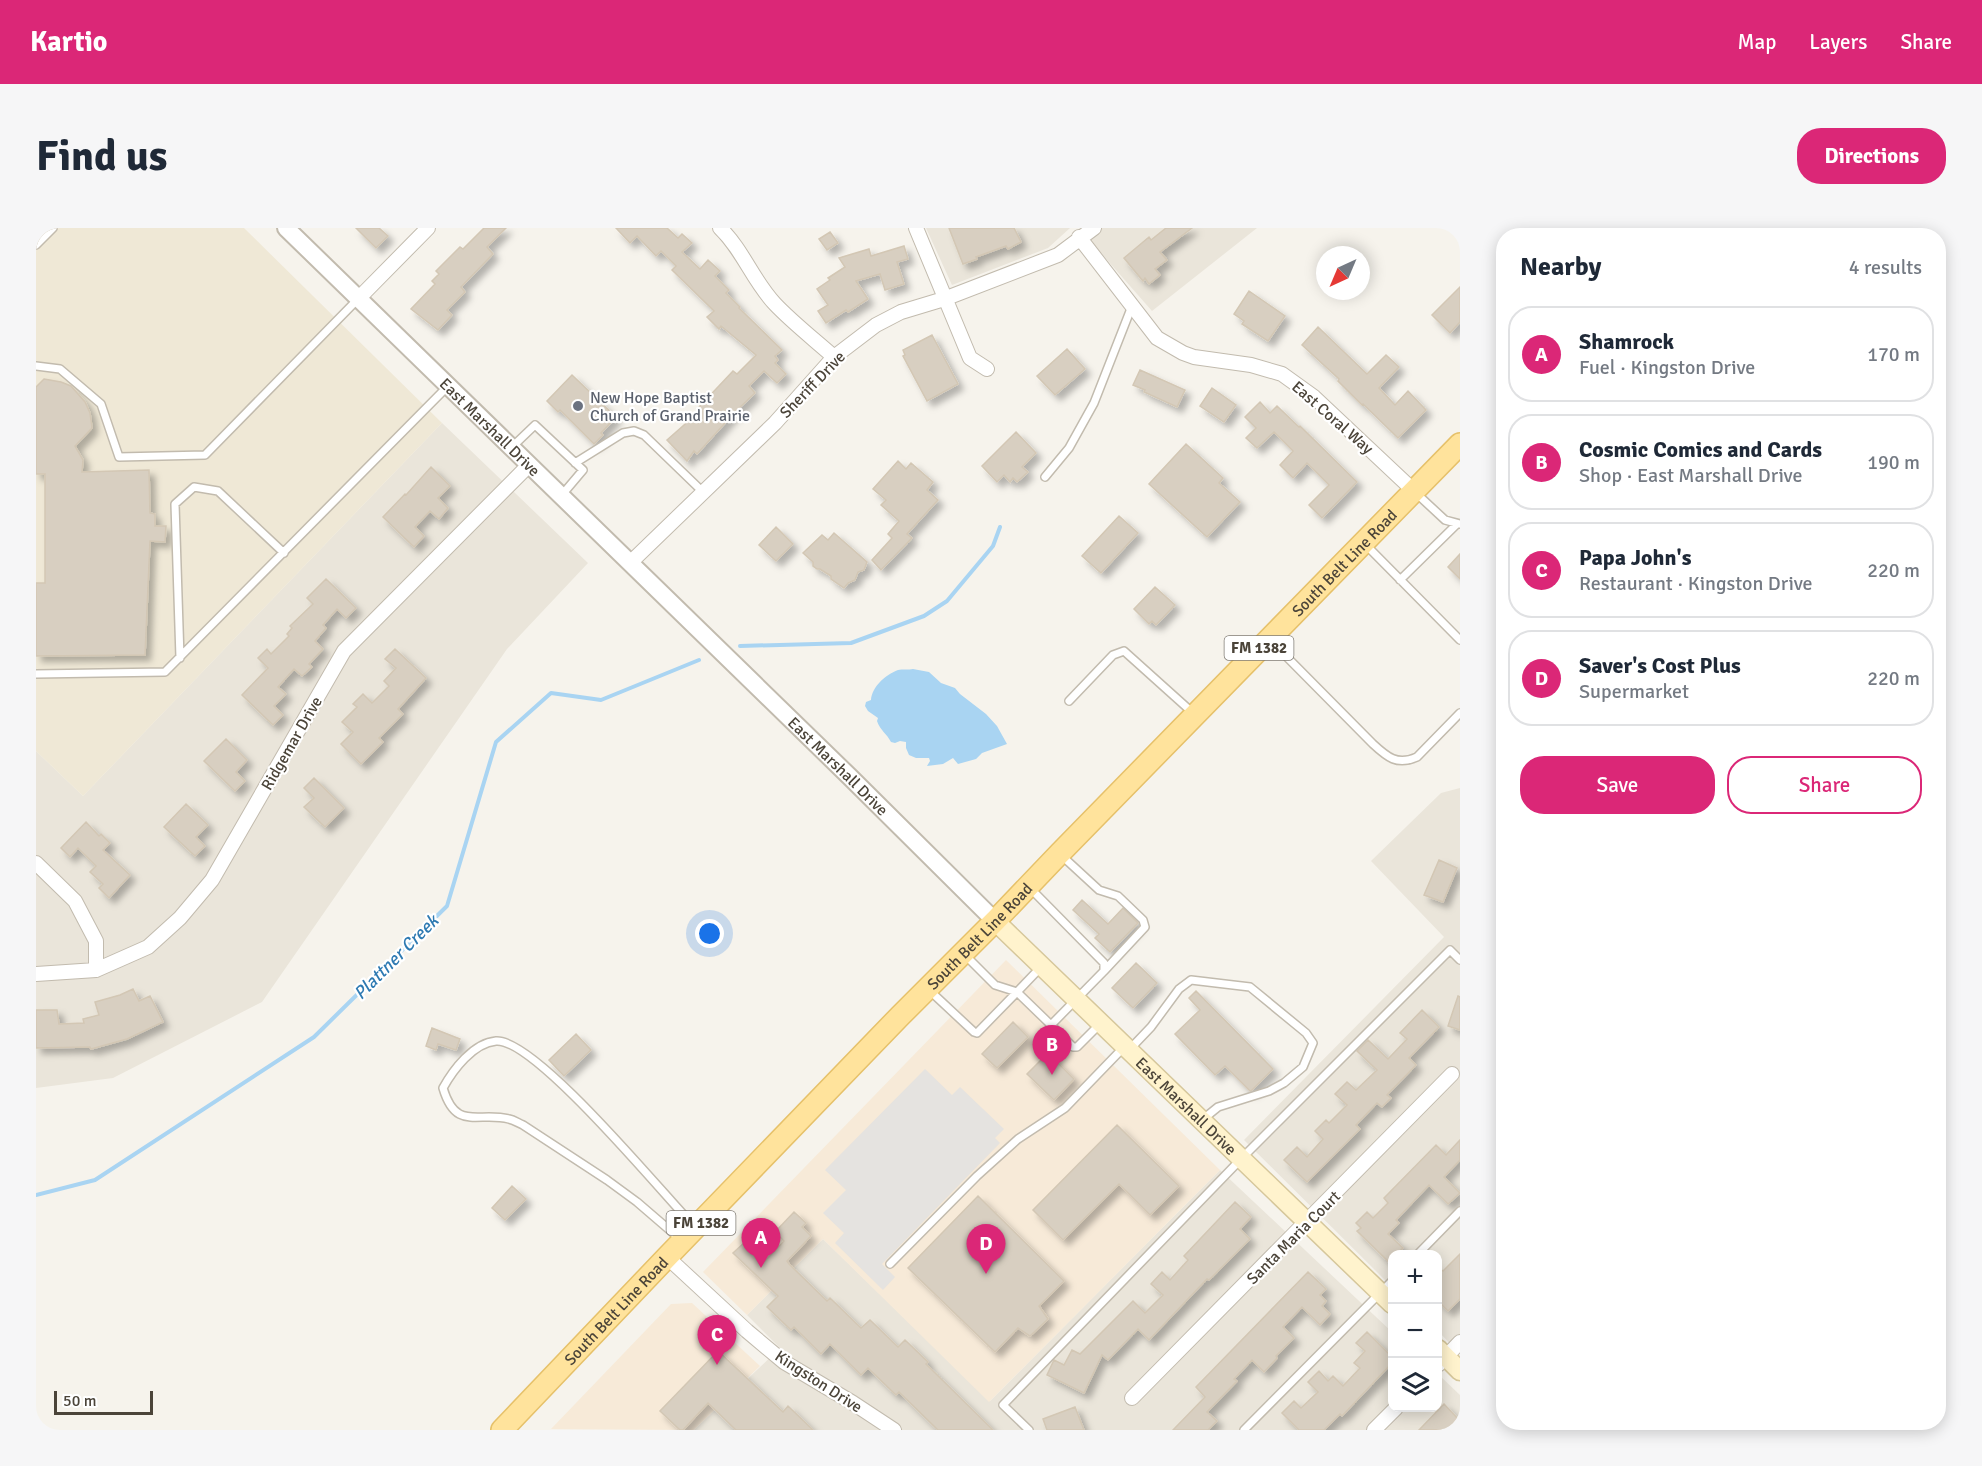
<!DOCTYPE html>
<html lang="en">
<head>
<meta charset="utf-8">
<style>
  body { margin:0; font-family:Signika,sans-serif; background:#f6f6f7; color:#1f2937 }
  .controls { position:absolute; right:18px; bottom:18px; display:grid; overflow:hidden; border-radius:12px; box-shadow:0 3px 15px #0003 }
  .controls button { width:54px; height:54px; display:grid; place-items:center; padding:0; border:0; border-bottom:2px solid #e0e1e3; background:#fff; color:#1f2937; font:30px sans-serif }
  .compass { position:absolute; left:1280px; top:18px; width:54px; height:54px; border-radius:50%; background:#fff; box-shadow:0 3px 15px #0003; rotate:224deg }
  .scale { position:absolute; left:18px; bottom:15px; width:99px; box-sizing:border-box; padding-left:6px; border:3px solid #4b4439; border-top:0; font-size:16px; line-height:21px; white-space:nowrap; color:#4b4439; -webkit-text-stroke:4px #fff; paint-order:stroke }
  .you { position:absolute; left:674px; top:706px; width:21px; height:21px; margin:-15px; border:4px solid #fff; border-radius:50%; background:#1a73e8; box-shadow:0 0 0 9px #1a73e833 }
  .badge { display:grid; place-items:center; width:39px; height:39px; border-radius:50%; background:#db2777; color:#fff; font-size:20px; font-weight:700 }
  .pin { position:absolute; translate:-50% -50px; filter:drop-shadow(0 2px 3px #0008) }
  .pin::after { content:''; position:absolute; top:32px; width:21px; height:18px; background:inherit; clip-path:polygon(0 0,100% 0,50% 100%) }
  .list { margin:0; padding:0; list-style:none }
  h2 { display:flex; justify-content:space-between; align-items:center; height:78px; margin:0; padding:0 24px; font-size:26px }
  h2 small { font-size:20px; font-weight:400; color:#747a83 }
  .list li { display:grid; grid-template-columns:39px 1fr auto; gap:18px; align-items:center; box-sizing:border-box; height:96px; margin:0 12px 12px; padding:0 12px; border:2px solid #e0e1e3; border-radius:24px }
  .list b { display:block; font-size:22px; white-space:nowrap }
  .list p { margin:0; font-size:20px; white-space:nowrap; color:#747a83 }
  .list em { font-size:20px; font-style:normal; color:#747a83 }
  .actions { display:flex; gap:12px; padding:18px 24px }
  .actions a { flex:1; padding:14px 0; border:2px solid #db2777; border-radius:24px; text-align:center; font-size:21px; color:#db2777 }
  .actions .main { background:#db2777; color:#fff }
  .icon { flex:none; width:33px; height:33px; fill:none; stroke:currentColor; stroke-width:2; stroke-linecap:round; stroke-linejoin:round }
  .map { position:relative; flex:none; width:1424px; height:1202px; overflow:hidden; border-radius:24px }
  header { display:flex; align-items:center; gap:36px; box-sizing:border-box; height:84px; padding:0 30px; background:#db2777; color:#fff }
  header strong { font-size:28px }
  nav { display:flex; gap:33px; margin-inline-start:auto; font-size:21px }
  .intro { display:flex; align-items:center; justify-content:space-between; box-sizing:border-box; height:144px; padding:0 36px }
  h1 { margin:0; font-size:42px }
  .button { padding:15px 27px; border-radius:24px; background:#db2777; color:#fff; font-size:21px; font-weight:700 }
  main { display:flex; gap:36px; padding:0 36px }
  aside { flex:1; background:#fff; border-radius:24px; box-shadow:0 3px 15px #0003 }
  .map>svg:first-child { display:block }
</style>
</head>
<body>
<header>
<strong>Kartio</strong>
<nav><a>Map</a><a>Layers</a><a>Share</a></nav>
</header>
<div class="intro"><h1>Find us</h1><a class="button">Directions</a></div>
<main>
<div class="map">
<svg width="1424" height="1202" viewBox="0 0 1424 1202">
  <defs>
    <filter id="shadow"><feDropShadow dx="5.5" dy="5.5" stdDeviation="3" flood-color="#0004"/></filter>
  </defs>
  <rect width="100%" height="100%" fill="#f6f3ec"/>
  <!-- residential -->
  <path fill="#eae5da" d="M890,0H1034L1012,20L916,57Z
    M1043,0H1221L1116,83Z
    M406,195L552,335L471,421L226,774L77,850L0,860V523L47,568Z
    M1424,560V1126L1402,1103V1026H1356V1059L1208,912L1408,709L1335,633L1405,565Z
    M1184,942L1356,1104V1180H1402V1146L1424,1167V1202H658L744,1120L711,1087L787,1011L954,1173Z"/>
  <!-- commercial -->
  <path fill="#f7ead8" d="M970,732L1184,942L953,1174L787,1011L711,1087L667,1044Z
    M656,1075L724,1138L658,1202L515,1201L635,1076Z"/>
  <!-- education -->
  <path fill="#efe8d6" d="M0,0H208L406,195L47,568L0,523Z"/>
  <!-- parking -->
  <path fill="#e5e3e0" d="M889,841L916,867L924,859L968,901L959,910L964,915L846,1036L859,1049L847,1062L799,1015L808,1005L787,985L810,962L789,942Z"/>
  <!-- water -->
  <path fill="#a9d4f2" d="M877,441L893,444L905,455L919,460L924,466L950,486L961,498L971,516L946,525L940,531L922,536L917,530L907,536L891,538L894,533L893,530H880L873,527L870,520V514L864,513L859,515L855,514C851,506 844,502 841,493L842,490L832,483L829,478L830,474L835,472C836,459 849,447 862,442C866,441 873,442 877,441Z"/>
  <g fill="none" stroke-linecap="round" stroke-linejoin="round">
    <!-- stream -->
    <path stroke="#a9d4f2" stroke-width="4" d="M704,418L815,415L888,388L911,373L957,318L964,299
      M0,967L59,952L278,809L411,678L460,514L515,465L565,472L663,432"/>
  </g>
  <!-- building -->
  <path fill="#d8cfc1" stroke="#d3c7b4" stroke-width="1.5" filter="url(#shadow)" d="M320,0H343L352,8L340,20Z
    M448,0H470L451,19L457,26L425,59L429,64L411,82L416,87L402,102L375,81L399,56L396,53L403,46L400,43L424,19L427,21Z
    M580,0H631L642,10L646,6L656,15L646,24L664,41L672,32L684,43L679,48L693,62L690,65L704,79L703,80L746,122L739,128L742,132L739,135L750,146L741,155L728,143L713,158L719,165L699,184L661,226L658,223L651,233L631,212L665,182L663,179L697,143L701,146L720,127L685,98L683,101L671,89L678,83L636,42L640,38L625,23L620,28L601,8L594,15Z
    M913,0H978L985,14L972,21L970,18L940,29L941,31L927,36Z
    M1130,0H1156L1124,24L1131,32L1119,41L1124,47L1113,56L1109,50L1107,53L1088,30L1113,9L1115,12Z
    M794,4L802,15L791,22L783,11Z
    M868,18L872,31L861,34L868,56L849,62L844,46L820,53L832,71L812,84L810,82L790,95L782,83L792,77L781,61L794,52L792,50L809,39L803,30L833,21L835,28Z
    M1424,59V94L1414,105L1396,87Z
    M1213,63L1249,88L1232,113L1206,96L1208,93L1198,86Z
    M1282,99L1331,146L1350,127L1363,139L1343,160L1359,177L1372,163L1390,182L1362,210L1327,176L1326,177L1302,153L1303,151L1266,117Z
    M896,107L922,156L891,173L867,128L869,127L867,122Z
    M1031,121L1049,141L1019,167L1001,148Z
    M1104,142L1149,162L1141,179L1108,164L1109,162L1097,157Z
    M536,147L580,189L565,205L567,207L558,216L524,182L522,184L511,173Z
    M8,151L25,154L35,158L49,174L54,185L56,200L39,218L47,232L46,244L113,242L114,285L119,286V298H130L129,314L114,313L109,427L0,428V355H9V246H0V159Z
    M1176,160L1200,177L1188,194L1164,178Z
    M1224,174L1234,185L1241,178L1263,199L1264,198L1321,254L1286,290L1273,277L1293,257L1271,235L1257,250L1244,237L1257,223L1238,204L1221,220L1210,210L1220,200L1209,189Z
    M980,204L1000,225L986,239L992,244L981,254L977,250L974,254L968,247L961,254L946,238Z
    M1150,216L1187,250L1183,255L1204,274L1171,309L1113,256Z
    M862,233L870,241L875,235L897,254L891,262L902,272L871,306L876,310L845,342L836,332L856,310L852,306L863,293L845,277L850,272L837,261Z
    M395,239L414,258L402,270L412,280L403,291L394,283L379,299L388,308L378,319L347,289L369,266L370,267Z
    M1083,288L1102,305L1065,345L1046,328Z
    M740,299L757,316L740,333L723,317Z
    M798,305L831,334L828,342L822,344L819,352L812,355L808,360L795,351V348L784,341H781L777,338V334L767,325L786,307L792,312Z
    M1424,326V351L1412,339Z
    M290,351L320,380L310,390L301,381L287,397L290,400L279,413L287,421L273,436L276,439L266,448L258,441L242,459L250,466L238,478L247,487L237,497L206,467L232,440L222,430L231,421L235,426L253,408L251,406L256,400L254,398L277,376L271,370Z
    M1119,359L1139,377L1120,397L1116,393L1113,396L1098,381Z
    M359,421L390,450L362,481L367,486L343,510L347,514L325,536L305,516L317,504L306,494L321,479L317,476L327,466L336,475L353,458L348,453L360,440L349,431Z
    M190,511L211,532L200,544L209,553L199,563L168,533Z
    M278,550L308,580L289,599L268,579L278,570L268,560Z
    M150,576L172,597L160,609L169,618L159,628L128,599Z
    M50,594L63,608L65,606L74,615L67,622L94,647L73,670L63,660L67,656L54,644L60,638L42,620L34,629L25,620Z
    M1403,632L1421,640L1407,674L1388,667Z
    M1046,672L1072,696L1087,680L1102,695L1074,724L1059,710L1063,706L1037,682Z
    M1100,735L1121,755L1097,780L1076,760Z
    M97,761L103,773L114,768L127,794L91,811L55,821L54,819L0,820V782H21L23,796L48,795L47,791L63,787L59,774L84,767Z
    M1160,763L1237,841L1215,863H1214L1189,838L1179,847L1139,806L1164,782L1153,770Z
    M1422,768L1424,769V802L1412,798Z
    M1386,782L1403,799L1373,830L1380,837L1351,867L1355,870L1346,879L1341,875L1320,897L1324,901L1271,954L1248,932L1261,919L1271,929L1287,911L1279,903L1290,892L1293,895L1311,877L1299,866L1311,854L1320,862L1341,842L1321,823L1332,812L1352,831L1371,811L1364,805Z
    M977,794L992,809L961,840L946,826Z
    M396,800L424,811L420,822L402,816L400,822L390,818Z
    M540,806L555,822L528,848L513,832Z
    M1012,825L1038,851L1018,872L991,846Z
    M1081,897L1143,958L1114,987L1083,956L1027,1012L997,982Z
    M1424,912V932L1408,949L1424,965L1412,976L1393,957L1360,992L1363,995L1352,1006L1367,1020L1360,1026H1356V1030L1353,1034L1321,1003L1325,1000L1320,995L1331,984L1337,990L1352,975L1348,970L1400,917L1410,927Z
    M476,958L490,971L469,992L456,980Z
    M942,968L1028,1053L1003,1078L1012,1091L994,1108L982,1100L959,1124L872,1040Z
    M1199,974L1215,989L1204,1001L1214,1011L1173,1052L1171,1051L1113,1112L1102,1101L1072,1132L1066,1127L1048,1165L1011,1147L1018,1132L1028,1137L1036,1122L1044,1126L1097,1073L1109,1085L1127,1067L1115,1056L1126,1044L1134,1052L1152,1032L1148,1028Z
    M758,984L770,995L766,999L775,1008L751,1033L753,1036L791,1073L794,1070L825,1100L834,1092L862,1119L869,1112L892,1134L890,1136L957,1202H902L863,1164L860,1167L832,1140L825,1147L794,1116L785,1126L758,1099L755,1102L731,1079L742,1068L697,1025L709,1014L729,1033L748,1013L739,1004Z
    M1424,1026V1071L1412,1083L1401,1072V1038L1407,1043Z
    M1272,1044L1290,1061L1284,1067L1290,1073L1286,1078L1294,1086L1284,1097L1266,1079L1247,1099L1258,1110L1240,1128L1241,1130L1228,1144L1216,1132L1198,1151L1201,1153L1171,1184L1181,1193L1172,1202H1137L1169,1169L1160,1159Z
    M1331,1104L1356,1129V1135L1306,1188L1304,1186L1288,1202H1263L1246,1185L1258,1173L1265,1180L1282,1164L1272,1154L1283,1143L1292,1153L1297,1148L1307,1158L1324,1140L1318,1135L1329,1123L1320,1115Z
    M682,1123L747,1184L752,1178L777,1202H700L672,1175L647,1202H644L624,1183Z
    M1408,1176L1424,1193L1415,1202H1383Z
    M1039,1179L1048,1202H1011L1007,1191Z"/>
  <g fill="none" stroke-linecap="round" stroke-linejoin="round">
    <!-- service casing -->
    <g stroke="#c2bbae" stroke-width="10">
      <path id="service" d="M0,17L17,0
        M0,138L24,141L65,176L83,229L169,227L322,71
        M475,220L499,197L547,242L525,268
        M539,235L587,205L598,203L608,207L667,264
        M1009,249L1033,220L1058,175L1096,78
        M1381,266L1409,292L1424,296
        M1329,316L1424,412
        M1364,352L1421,296
        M1234,412L1337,516C1351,529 1361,538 1381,529L1424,485
        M144,430L139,276L158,259L182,263L248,325
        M0,446L129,444L412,158
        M1033,473L1077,427L1088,423L1157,485
        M1025,627L1063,662L1082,668L1107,692L1109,699L1068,743
        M994,660L1068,735V743L1015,797L1037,819H1041L1064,796
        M929,727L959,757L981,764
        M1005,739L981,764L1015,797
        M892,761L938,804L941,805L981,764
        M1094,821L1115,799L1143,761L1155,752L1214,759L1270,805L1277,815L1267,839L1248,855L1233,863L1182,879L1166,892
        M644,1011L601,974L571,952L487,897C482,895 478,892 473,891C442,883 420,904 407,860C417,842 437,815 460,813C499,810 626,965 658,998
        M1382,1026L1424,983
        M854,1036L941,948L982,911L1029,880L1088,819
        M993,1202L967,1177L1206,930L1414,722L1424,732
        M1208,1202L1356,1053"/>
    </g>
    <!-- minor casing -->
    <g stroke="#c2bbae" stroke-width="16">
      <path id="minor" d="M684,0C707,22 717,53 739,76C757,95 779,112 798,129
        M880,0L934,130L951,141
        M1043,9L1121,110L1147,125L1158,129L1215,137L1246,146L1278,169L1378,263
        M322,71L392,0
        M594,335L739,195L798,129L840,97L865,84L908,71L1022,27L1058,0
        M0,635L39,673L60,713V742
        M0,746L60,742L112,719L144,690L176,652L308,423L493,237
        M631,1029L711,1103L748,1134L817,1175L858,1202
        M1402,1137L1424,1114
        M1096,1170L1416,846
        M1338,1202L1360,1180"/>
    </g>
    <!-- tertiary casing -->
    <g stroke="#c2bbae" stroke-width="20">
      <g id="tertiary">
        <path id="s1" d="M250,0L814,549L959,693"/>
      </g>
    </g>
    <!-- secondary casing -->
    <g stroke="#d6c79b" stroke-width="21">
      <g id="secondary">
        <path id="s2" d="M959,693L1356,1076"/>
        <path d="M1402,1121L1424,1143"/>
      </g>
    </g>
    <!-- primary casing -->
    <g stroke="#e6c16a" stroke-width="24">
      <g id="primary">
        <path id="s3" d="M466,1202L631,1029L864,788L959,693L1024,625L1424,216"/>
      </g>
    </g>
    <!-- service -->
    <use href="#service" stroke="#fff" stroke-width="7"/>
    <!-- minor -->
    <use href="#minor" stroke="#fff" stroke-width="14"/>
    <!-- tertiary -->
    <use href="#tertiary" stroke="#fff" stroke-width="16"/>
    <!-- secondary -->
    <use href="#secondary" stroke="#fff3cd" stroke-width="18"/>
    <!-- primary -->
    <use href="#primary" stroke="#ffe39c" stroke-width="21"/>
  </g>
  <!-- markers -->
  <circle fill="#6b7280" stroke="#fff" stroke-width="2" cx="542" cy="178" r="6"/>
  <g text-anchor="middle" stroke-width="4.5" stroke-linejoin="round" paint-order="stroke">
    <!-- shield labels -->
    <g fill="#fff" stroke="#817c74" stroke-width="1.5">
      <rect x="1188.5" y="408" width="69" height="24" rx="4.5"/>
      <rect x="630.5" y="983" width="69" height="24" rx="4.5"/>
    </g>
    <g font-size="15" font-weight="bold" fill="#4b4439">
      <text x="1223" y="425">FM 1382</text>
      <text x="665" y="1000">FM 1382</text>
    </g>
    <!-- street labels -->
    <g font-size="16" fill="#4b4439" stroke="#fff">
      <text transform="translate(776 156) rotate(-46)" y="6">Sheriff Drive</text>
      <text transform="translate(1297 189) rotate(41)" y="6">East Coral Way</text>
      <text dy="6" stroke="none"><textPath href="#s1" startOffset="285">East Marshall Drive</textPath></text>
      <text dy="6" stroke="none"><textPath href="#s3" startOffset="1209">South Belt Line Road</textPath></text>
      <text transform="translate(255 515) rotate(-60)" y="6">Ridgemar Drive</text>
      <text dy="6" stroke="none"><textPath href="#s1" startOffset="771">East Marshall Drive</textPath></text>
      <text dy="6" stroke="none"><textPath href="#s3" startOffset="687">South Belt Line Road</textPath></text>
      <text dy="6" stroke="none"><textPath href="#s2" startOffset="266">East Marshall Drive</textPath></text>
      <text transform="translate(1257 1009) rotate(-45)" y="6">Santa Maria Court</text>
      <text dy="6" stroke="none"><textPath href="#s3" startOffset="165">South Belt Line Road</textPath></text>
      <text transform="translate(783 1153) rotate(33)" y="6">Kingston Drive</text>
    </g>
    <!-- worship labels -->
    <g font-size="16" fill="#5b616d" stroke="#fff" text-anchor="start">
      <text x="554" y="175">New Hope Baptist<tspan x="554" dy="18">Church of Grand Prairie</tspan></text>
    </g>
    <!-- water labels -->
    <g font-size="18" font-style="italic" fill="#2e7ab2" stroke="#fff">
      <text transform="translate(360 729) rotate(-45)" y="6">Plattner Creek</text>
    </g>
  </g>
</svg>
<div class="controls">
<button>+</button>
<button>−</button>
<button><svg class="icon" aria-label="layers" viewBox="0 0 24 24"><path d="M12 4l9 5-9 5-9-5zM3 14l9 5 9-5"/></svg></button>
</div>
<svg class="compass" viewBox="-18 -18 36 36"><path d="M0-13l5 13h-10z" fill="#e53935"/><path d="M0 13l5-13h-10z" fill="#747a83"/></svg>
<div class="scale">50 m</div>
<div class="you"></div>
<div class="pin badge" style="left:725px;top:1040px">A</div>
<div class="pin badge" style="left:1016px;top:847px">B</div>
<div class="pin badge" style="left:681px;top:1137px">C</div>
<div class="pin badge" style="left:950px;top:1046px">D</div>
</div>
<aside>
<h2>Nearby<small>4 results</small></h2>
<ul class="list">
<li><span class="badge">A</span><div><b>Shamrock</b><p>Fuel · Kingston Drive</p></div><em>170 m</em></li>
<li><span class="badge">B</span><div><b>Cosmic Comics and Cards</b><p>Shop · East Marshall Drive</p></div><em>190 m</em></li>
<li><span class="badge">C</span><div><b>Papa John's</b><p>Restaurant · Kingston Drive</p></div><em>220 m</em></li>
<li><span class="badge">D</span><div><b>Saver's Cost Plus</b><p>Supermarket</p></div><em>220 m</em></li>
</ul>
<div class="actions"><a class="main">Save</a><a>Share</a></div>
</aside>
</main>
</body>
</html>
